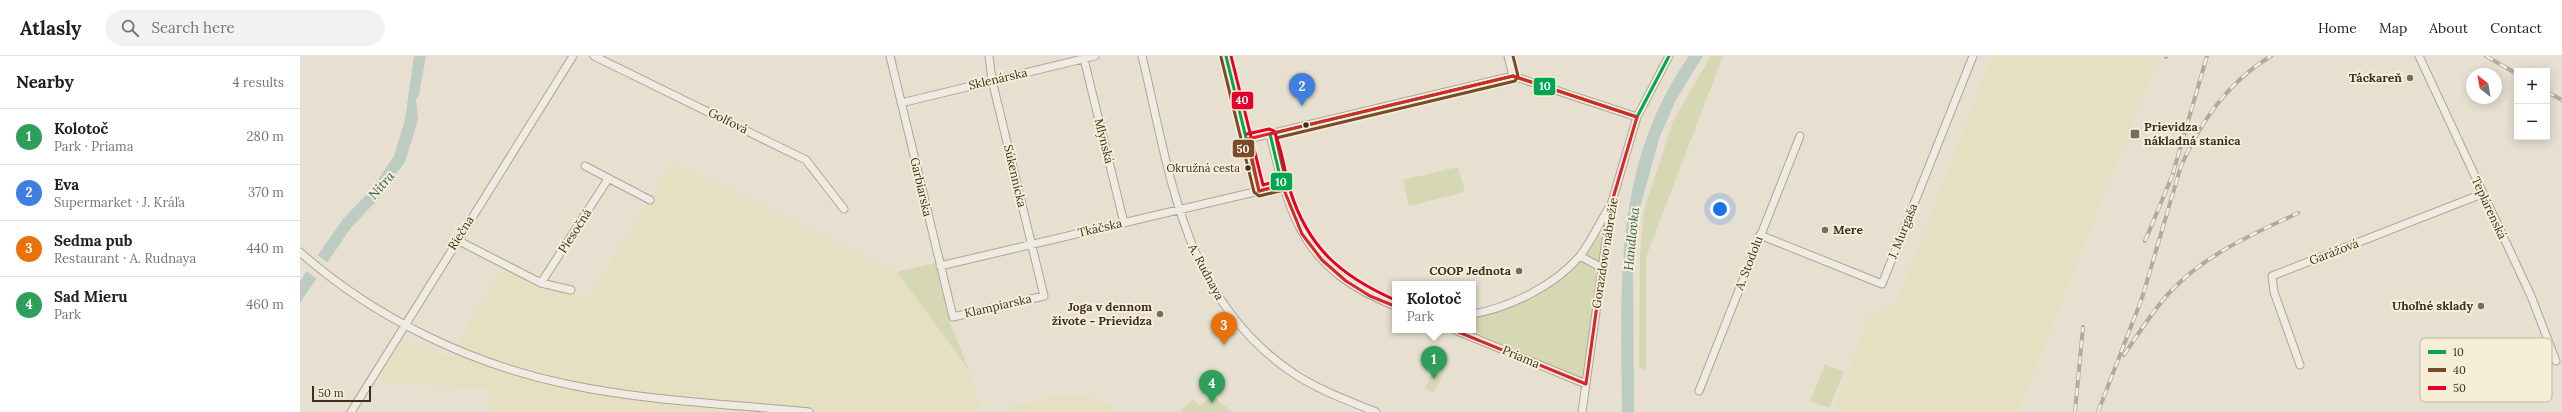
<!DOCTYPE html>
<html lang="en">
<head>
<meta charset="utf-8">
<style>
  body { margin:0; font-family:Lora,serif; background:#f2f2f2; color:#202124 }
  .controls { position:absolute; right:12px; top:12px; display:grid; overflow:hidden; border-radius:0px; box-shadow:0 2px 10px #0003 }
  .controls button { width:36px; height:36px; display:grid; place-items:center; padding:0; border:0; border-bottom:1px solid #e0e0e0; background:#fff; color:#202124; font:20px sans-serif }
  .compass { position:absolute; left:2166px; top:12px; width:36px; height:36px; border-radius:50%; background:#fff; box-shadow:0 2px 10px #0003; rotate:329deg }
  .scale { position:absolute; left:12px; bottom:10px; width:59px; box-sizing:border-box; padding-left:4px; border:2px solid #3d2e20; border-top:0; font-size:11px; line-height:14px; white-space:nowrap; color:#3d2e20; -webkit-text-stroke:3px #f7eed8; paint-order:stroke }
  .you { position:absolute; left:1420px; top:153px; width:14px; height:14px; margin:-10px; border:3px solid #fff; border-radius:50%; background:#1a73e8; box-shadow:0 0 0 6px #1a73e833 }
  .badge { display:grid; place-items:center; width:26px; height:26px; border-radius:50%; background:#786c5e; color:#fff; font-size:13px; font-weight:700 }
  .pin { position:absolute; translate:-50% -33px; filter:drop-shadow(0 1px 2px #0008) }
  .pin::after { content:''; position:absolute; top:21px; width:14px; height:12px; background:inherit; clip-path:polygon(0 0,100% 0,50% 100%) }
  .popup { position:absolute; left:1092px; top:225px; width:84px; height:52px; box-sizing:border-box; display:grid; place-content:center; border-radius:0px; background:#fff; filter:drop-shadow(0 1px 3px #0005); font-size:13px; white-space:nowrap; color:#757577 }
  .popup b { font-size:15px; color:#202124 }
  .popup::after { content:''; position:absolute; left:50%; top:100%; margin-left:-8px; border:8px solid transparent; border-top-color:#fff }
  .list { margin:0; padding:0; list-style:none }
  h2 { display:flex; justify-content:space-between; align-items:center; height:52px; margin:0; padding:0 16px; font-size:17px }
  h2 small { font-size:13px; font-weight:400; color:#757577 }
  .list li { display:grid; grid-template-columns:26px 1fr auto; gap:12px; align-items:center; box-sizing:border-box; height:56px; padding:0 16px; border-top:1px solid #e0e0e0 }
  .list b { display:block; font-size:15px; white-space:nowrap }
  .list p { margin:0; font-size:13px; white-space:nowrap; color:#757577 }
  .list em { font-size:13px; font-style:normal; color:#757577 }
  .icon { flex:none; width:22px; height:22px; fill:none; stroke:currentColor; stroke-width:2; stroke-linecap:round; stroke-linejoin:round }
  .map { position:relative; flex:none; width:2262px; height:356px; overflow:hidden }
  header { display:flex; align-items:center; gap:24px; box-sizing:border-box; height:56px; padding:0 20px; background:#fff; border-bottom:1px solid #e0e0e0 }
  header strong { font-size:19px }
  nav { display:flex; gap:22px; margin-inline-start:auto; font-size:14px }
  .search { width:280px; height:36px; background:#f2f2f2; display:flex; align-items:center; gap:10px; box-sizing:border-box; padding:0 14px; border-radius:22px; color:#757577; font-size:15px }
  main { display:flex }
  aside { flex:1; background:#fff }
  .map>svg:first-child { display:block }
</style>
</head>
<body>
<header>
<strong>Atlasly</strong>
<div class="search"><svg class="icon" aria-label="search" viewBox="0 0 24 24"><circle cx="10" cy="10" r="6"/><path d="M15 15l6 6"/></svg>Search here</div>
<nav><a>Home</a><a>Map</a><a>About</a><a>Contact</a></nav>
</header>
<main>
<aside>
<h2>Nearby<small>4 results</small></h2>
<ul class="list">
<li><span class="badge" style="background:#2e9e5b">1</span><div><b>Kolotoč</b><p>Park · Priama</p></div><em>280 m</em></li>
<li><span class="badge" style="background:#3f7fe0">2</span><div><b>Eva</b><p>Supermarket · J. Kráľa</p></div><em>370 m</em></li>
<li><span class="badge" style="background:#e8710a">3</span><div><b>Sedma pub</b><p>Restaurant · A. Rudnaya</p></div><em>440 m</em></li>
<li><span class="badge" style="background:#2e9e5b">4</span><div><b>Sad Mieru</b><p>Park</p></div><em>460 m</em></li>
</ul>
</aside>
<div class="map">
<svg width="2262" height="356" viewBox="0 0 2262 356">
  <rect width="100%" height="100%" fill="#e7e0d1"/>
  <!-- farmland -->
  <path fill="#e6dfc2" d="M1692,0H1859L1718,356H1533L1568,261L1596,249Z
    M373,105L597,216L669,314L681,356H188L190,334L74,325L103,284L149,301L202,213L289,242Z
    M753,339H786L812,350L819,356H702L711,350L731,348Z"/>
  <!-- green -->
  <path fill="#d6d7b3" d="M1411,0H1423L1346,201V314L1339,311L1340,199L1344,154L1373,65Z
    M1158,111L1165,136L1109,150L1103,124Z
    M1311,147L1286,328L1159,274H1173V256L1229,239L1280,201Z
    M635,207L650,267L669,314L597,216Z
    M1525,308L1544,316L1529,352L1510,345Z
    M1135,310L1144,314L1134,337L1125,333Z
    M912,339L932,356H880L893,343L900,350Z"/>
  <!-- water -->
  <path fill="#bcccc2" d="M114,0H126L119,39L116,43L118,64L105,106L79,142L50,173L0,247V225L43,163L70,135L94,100L105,64Z
    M1389,0H1403L1376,44L1360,80L1337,162L1333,209L1334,356H1322C1321,230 1312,109 1389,0Z"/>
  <!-- pier -->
  <path fill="#e7e0d1" d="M16,198L29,208L18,224L5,214Z"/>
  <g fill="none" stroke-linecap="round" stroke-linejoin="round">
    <!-- street casing -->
    <g stroke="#ada599" stroke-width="9">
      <path id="street" d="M294,0L506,104L544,153
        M590,0L653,261L744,240L692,24L689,0
        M842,0C871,120 883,245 996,319C1021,335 1049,345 1076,356
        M926,0L959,135L982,129
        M1208,0L1213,20
        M2119,0L2231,240L2256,305
        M784,3L824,167
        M601,47L795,0
        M970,78C990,165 1006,215 1095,250
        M948,83L1213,20L1337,61
        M285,110L350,144
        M1460,179L1582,228L1673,0
        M157,184L241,227L308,123
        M0,196C73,261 170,308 266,328C345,345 428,348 509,356
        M1280,200L1302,212
        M640,210L959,135
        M241,227L271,234
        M1173,258C1211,251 1254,230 1280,200C1291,186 1299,167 1309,152
        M1155,274L1286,328
        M2000,309L1974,236L1972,220L2182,138
        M1399,335L1500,80
        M51,356L273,0
        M1282,356L1311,149L1337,61L1369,0"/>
    </g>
    <!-- street -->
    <use href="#street" stroke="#efebe3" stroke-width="7"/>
    <!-- rail casing -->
    <g stroke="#afaaa2" stroke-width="4">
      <path id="rail" d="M2186,0L2217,18
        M1866,1V0
        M2247,36L2262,44
        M1873,117L1907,0
        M1845,185L1873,118
        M1824,299C1839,277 1853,254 1871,235C1906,198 1953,178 1998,157
        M1775,356L1783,271
        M1798,356L1842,242L1881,110C1901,65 1928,26 1971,0"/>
    </g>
    <!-- rail -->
    <use href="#rail" stroke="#f7eed8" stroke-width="2.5" stroke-dasharray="8" stroke-linecap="butt"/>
    <!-- bus-1 casing -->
    <g stroke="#f7eed8" stroke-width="6">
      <path id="bus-1" d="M926,0L959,135L982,129L970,78L1213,20L1337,61L1369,0"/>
    </g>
    <!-- bus-2 casing -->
    <g stroke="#f7eed8" stroke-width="6">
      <path id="bus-2" d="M921,1L954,136L959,140L984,134L987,130L976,82L1215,25L1218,20L1213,0"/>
    </g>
    <!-- bus-3 casing -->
    <g stroke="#f7eed8" stroke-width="6">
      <path id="bus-3" d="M931,0L963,129L981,124
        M947,78L969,73L974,75C982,92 984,115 990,134C1008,192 1041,220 1095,244"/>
    </g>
    <!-- bus-1 -->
    <use href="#bus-1" stroke="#00a651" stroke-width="3"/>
    <!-- bus-2 -->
    <use href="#bus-2" stroke="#7a4b2a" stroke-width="3"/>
    <!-- bus-3 -->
    <use href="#bus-3" stroke="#e4002b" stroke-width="3"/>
  </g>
  <!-- marked area -->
  <path fill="none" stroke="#d62828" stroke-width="3" stroke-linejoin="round" d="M1213,20L1337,61L1311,149L1286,328L1070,240L1046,225L1022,204L1002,178L982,129L959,135L948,83Z"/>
  <!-- markers -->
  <g fill="#786c5e" stroke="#f7eed8" stroke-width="1.5">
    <circle cx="2110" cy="22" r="4"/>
    <rect x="1830" y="73" width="10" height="10" rx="2"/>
    <circle cx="1525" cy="174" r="4"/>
    <circle cx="1219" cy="215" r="4"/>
    <circle cx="2181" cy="250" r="4"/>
    <circle cx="860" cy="258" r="4"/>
  </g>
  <g fill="#3d2e20" stroke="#f7eed8" stroke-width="1.5">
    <circle cx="1006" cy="69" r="3.5"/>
    <circle cx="948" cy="112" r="3.5"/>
  </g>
  <g text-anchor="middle" stroke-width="4" stroke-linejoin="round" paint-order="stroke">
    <!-- bus labels -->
    <g font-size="11" fill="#3d2e20" stroke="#f7eed8" text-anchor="end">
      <text x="940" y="116">Okružná cesta</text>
    </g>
    <!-- poi labels -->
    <g font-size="12" font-weight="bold" fill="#3d2e20" stroke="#f7eed8" text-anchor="end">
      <text x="2102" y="26">Táckareň</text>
      <text x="1844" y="75" text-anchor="start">Prievidza<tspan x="1844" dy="14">nákladná stanica</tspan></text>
      <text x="1533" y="178" text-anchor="start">Mere</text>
      <text x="1211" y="219">COOP Jednota</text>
      <text x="2173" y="254">Uhoľné sklady</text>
      <text x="852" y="255">Joga v dennom<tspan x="852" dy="14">živote - Prievidza</tspan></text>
    </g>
    <!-- street labels -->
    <g font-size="12" fill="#3d2e20" stroke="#f7eed8">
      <text transform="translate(698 23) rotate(-13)" y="4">Sklenárska</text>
      <text transform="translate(428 65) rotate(26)" y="4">Golfová</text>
      <text transform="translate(804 85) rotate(76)" y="4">Mlynská</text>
      <text transform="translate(715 120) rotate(77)" y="4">Súkennícka</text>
      <text transform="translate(621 131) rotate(77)" y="4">Garbiarska</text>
      <text transform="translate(2189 152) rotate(65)" y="4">Teplárenská</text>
      <text transform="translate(800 172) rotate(-13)" y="4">Tkáčska</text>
      <text transform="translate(275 175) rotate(-57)" y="4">Piesočná</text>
      <text transform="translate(1603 175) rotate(-68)" y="4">J. Murgaša</text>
      <text transform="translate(161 177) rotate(-58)" y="4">Riečna</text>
      <text transform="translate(2034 196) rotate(-21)" y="4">Garážová</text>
      <text transform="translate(1305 197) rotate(-81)" y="4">Gorazdovo nábrežie</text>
      <text transform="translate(1449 207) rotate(-69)" y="4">A. Stodolu</text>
      <text transform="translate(906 216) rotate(62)" y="4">A. Rudnaya</text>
      <text transform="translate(698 250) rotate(-13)" y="4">Klampiarska</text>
      <text transform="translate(1221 301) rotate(23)" y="4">Priama</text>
    </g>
    <!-- water labels -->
    <g font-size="13" font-style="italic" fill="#2f5d5a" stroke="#f7eed8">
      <text transform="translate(81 129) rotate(-49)" y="5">Nitra</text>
      <text transform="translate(1331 183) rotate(-84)" y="5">Handlovka</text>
    </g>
  </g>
  <!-- legend -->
  <rect x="2120" y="282" width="132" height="64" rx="6" fill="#f7eed8" stroke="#bfb4a1" stroke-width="1"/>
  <rect x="2128" y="294" width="18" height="4" fill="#00a651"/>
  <rect x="2128" y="312" width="18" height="4" fill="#7a4b2a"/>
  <rect x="2128" y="330" width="18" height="4" fill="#e4002b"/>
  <g font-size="11" fill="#3d2e20">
    <text x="2153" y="300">10</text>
    <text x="2153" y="318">40</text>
    <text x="2153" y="336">50</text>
  </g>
  <g stroke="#f7eed8" stroke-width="1.5">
    <rect x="1233" y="21" width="23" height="19" rx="4" fill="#00a651"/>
    <rect x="931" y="35" width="23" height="19" rx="4" fill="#e4002b"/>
    <rect x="932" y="83" width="23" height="19" rx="4" fill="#7a4b2a"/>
    <rect x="970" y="116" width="23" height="19" rx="4" fill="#00a651"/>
  </g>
  <g font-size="11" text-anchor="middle" font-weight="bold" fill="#fff">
    <text x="1245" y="34">10</text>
    <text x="942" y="48">40</text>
    <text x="943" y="97">50</text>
    <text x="981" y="130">10</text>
  </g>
</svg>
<div class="controls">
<button>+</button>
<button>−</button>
</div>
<svg class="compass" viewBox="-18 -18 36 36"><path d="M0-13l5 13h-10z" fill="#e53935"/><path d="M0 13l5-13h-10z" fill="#757577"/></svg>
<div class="scale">50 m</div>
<div class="you"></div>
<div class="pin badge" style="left:1134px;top:323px;background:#2e9e5b">1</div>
<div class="popup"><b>Kolotoč</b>Park</div>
<div class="pin badge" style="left:1002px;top:50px;background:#3f7fe0">2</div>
<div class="pin badge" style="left:924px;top:289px;background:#e8710a">3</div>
<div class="pin badge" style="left:912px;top:347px;background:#2e9e5b">4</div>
</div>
</main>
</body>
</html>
